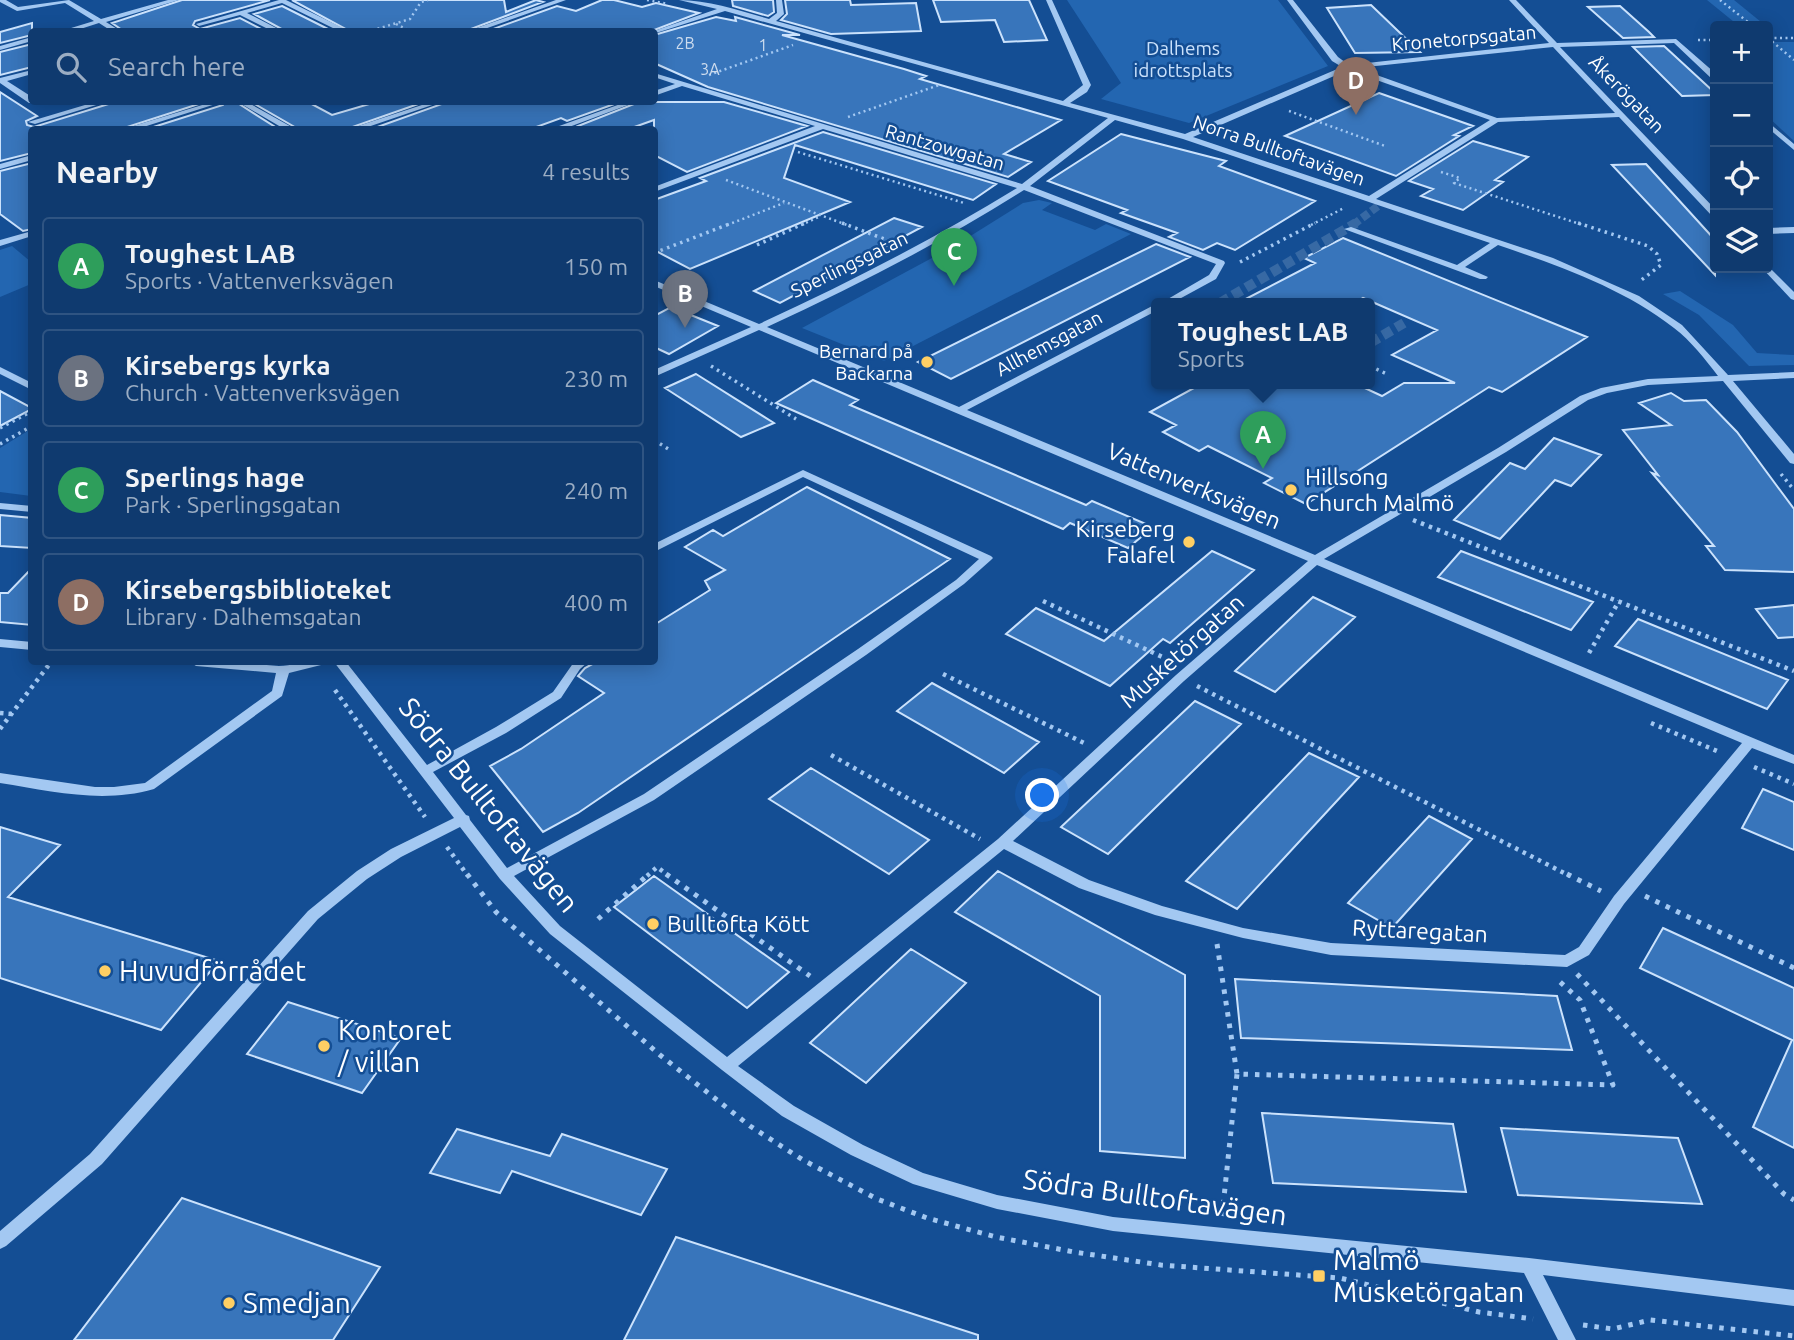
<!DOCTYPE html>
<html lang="en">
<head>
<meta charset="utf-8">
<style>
  body { margin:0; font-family:Ubuntu,sans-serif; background:#1d4577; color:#f1f3f6 }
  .controls { position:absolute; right:21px; top:21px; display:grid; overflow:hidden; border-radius:7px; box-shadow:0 4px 18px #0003 }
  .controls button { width:63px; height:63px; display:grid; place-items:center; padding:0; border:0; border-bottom:2px solid #2f5482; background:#0f3a6f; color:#f1f3f6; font:35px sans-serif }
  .you { position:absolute; left:1043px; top:796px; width:24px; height:24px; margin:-18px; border:5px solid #fff; border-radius:50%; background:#1a73e8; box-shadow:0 0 0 10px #1a73e833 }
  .badge { display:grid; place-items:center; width:46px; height:46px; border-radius:50%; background:#95b2f1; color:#fff; font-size:23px; font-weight:700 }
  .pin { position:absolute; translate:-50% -58px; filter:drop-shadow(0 2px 4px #0008) }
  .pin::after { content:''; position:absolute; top:37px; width:24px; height:21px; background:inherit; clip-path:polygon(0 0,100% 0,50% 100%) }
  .popup { position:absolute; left:1151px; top:298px; width:224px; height:91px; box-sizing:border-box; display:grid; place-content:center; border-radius:7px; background:#0f3a6f; filter:drop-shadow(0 2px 5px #0005); font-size:23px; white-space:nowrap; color:#9badc3 }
  .popup b { font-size:26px; color:#f1f3f6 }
  .popup::after { content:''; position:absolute; left:50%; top:100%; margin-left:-14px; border:14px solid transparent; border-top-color:#0f3a6f }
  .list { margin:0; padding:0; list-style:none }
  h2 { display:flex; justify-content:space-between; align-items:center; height:91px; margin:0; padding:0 28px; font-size:30px }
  h2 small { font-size:23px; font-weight:400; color:#9badc3 }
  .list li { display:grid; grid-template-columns:46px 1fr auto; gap:21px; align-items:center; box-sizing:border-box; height:98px; margin:0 14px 14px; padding:0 14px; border:2px solid #2f5482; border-radius:7px }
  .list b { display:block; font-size:26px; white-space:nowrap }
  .list p { margin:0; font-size:23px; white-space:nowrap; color:#9badc3 }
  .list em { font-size:23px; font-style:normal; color:#9badc3 }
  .icon { flex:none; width:38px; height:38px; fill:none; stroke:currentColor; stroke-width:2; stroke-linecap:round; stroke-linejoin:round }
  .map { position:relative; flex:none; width:1794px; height:1340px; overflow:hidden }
  .search { position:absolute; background:#0f3a6f; box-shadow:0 4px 18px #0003; left:28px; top:28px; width:630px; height:77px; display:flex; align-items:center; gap:18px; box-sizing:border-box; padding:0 24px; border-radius:7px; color:#9badc3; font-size:26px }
  .panel { position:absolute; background:#0f3a6f; box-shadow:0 4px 18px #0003; left:28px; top:126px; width:630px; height:539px; border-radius:7px }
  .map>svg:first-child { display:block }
</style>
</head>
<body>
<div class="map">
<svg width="1794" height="1340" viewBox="0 0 1794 1340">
  <rect width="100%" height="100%" fill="#144e94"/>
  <!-- green -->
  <path fill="#2366b1" d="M1067,0H1278L1328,66L1189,123L1101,99L1121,83Z
    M1707,0H1734L1766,26H1739Z
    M1768,42H1794V141L1768,117Z
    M1039,200L1052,203L1042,210L1095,230L1106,224L1131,234L884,361L802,328L956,245L1023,203Z
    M12,246L31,262V284L0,297V250Z
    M1680,291L1733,325L1757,353L1794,355V365L1749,366L1699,315L1663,294Z
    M31,429V496L0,492V448Z"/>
  <!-- building -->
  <path fill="#3875bb" stroke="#cbe2fc" stroke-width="2" d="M182,0H270L195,21L193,25L200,29L240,18L267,32H125L112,23Z
    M292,0H504L506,12L536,0L543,2L463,32H351Z
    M602,0H614L642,7L656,3L699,13L649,32H485L557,6L576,11Z
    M732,0H773L774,12L768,16L733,6Z
    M785,0H850L851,5L916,3L921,31L831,34L781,20L787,14Z
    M933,0H1029L1047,40L1004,42L995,20L941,22Z
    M1371,5L1420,52L1355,53L1327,8Z
    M282,6L334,32H287L254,14Z
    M1620,6L1649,32L1654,37L1623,38L1588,7Z
    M716,17L736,21L735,17L800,35H782L904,69L926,76L920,79L1061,120L1004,154L1031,162L1008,177L708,87L654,63V35Z
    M32,23V35L0,43V32Z
    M32,44V67L0,75V52Z
    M1664,46L1715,93V95L1682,96L1633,47Z
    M0,92L37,116L26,121L27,125L34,127L115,102H205L118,130H32V153L0,161Z
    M1379,93L1473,126L1454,135L1459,136L1396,176L1285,136Z
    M225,102H236L280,130H144L223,105Z
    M251,102H308L332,115L376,102H424L344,130H300Z
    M444,102H620L567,121L561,118L528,130H369L442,104Z
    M639,102H724L807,126L687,172L654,155V120L626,130H584L578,126Z
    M823,132L996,184L973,200L795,145L784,178L850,202L690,269L654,250V200L706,181L700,178Z
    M1121,134L1226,161L1219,166L1315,201L1235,250L1217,243L1203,250L1169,237L1177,233L1121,213L1127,210L1048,181Z
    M1473,141L1528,157L1495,180L1503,182L1463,210L1421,196L1433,189L1409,181Z
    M32,163V229L23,231L0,214V171Z
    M1646,164L1715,240V275L1612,165Z
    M894,218L922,227L780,303L754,291Z
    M1343,238L1587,337L1502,392L1489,387L1306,504L1264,483L1272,478L1208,446L1199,451L1163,432L1176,425L1150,412L1203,383H1354L1382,396L1404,383H1455L1392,355L1437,330L1363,298L1355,303H1238L1315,263L1304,258Z
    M1156,244L1190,257L951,379L918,362Z
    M671,307L718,326L669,354L654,347V316Z
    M696,374L774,423L741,437L665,388Z
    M813,380L858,400L850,405L1086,505L1092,501L1153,527L1128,548L1070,523L1063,529L776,403Z
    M0,391L32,408V409L0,426Z
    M1671,393L1684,401L1706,400L1737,432L1794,509V572L1725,570L1706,546H1714L1652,473L1658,475L1623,430L1671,425L1639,403Z
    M1554,438L1601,455L1571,486L1555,480L1500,539L1454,520L1510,463L1525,469Z
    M807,487L950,559L578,813L543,832L490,766L521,749L604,693L578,676L585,668L596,662H654V625L710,590L705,581L725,570L685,547L713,530L723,536Z
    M0,515L32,518V548L0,546Z
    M1212,551L1254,570L1170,643L1163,639L1110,686L1006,634L1036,608L1104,641Z
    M1461,551L1593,602L1571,630L1438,577Z
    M32,568V625L0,622V593H8Z
    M1313,597L1355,617L1275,692L1235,671Z
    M1794,605V637L1778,638L1756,609Z
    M1638,619L1655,626L1788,680L1767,709L1615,646Z
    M932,683L1039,742L1004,773L897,711Z
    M1195,701L1241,724L1108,854L1061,827Z
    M1309,753L1359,777L1237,909L1186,881Z
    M811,768L929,840L889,874L769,799Z
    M1763,789L1794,802V850L1742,828Z
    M1429,816L1472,839L1392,928L1348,903Z
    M0,827L60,845L8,897L219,961L161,1030L0,978Z
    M998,871L1185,975V1158L1100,1151V996L955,912Z
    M654,876L789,972L747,1008L614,907Z
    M1663,928L1794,988V1148L1753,1127L1792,1040L1640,968Z
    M911,949L966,983L866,1083L810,1043Z
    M1235,979L1557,996L1572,1050L1241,1038Z
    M288,1002L401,1038L362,1093L247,1054Z
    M1262,1113L1453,1124L1466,1192L1273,1183Z
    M1501,1128L1678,1138L1702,1204L1518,1195Z
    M457,1129L550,1156L562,1134L667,1169L641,1215L512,1171L500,1193L430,1173Z
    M182,1198L277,1231L380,1267L333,1340H74Z
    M676,1237L978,1335V1340H624Z"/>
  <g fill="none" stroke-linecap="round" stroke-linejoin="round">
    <!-- minor-tunnel-far1 -->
    <path stroke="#3769a4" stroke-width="8" stroke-dasharray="8 3.5" stroke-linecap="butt" d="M1353,225L1378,206"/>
    <!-- minor-tunnel -->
    <path stroke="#3769a4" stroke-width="10" stroke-dasharray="10 5" stroke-linecap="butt" d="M1220,303L1356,223
      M1370,343L1404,323"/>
    <!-- path-far3 -->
    <path stroke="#a3c8f2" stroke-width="2.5" stroke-dasharray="2 3.5" stroke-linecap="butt" d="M647,0L668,4
      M1720,0L1753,26
      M396,24L412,32
      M367,32L410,19L421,2L428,0
      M1768,38L1794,60
      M1769,38H1794
      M1698,40H1715
      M709,75L793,45
      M1289,111L1385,146
      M848,117L939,85
      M798,152L964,203
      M1441,172L1460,178L1454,183L1583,225
      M726,180L847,225
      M727,225L784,203
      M801,225L821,216
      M1311,225L1344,208"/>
    <!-- path-far2 -->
    <path stroke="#a3c8f2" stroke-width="3.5" stroke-dasharray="2.5 4.5" stroke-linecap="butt" d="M842,223L895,243
      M1578,223L1648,246L1657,254L1661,265L1640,281
      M757,245L805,223
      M654,253L732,223
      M1240,262L1315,223
      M711,366L796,419
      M1370,366L1389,375
      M0,428L32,411
      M654,440L670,450
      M0,444L32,426
      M1781,474L1794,490"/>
    <!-- path-far1 -->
    <path stroke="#a3c8f2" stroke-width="4.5" stroke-dasharray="3.5 5" stroke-linecap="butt" d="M1413,520L1794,671
      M1043,601L1173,662
      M1589,653L1619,601
      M943,674L1084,743
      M1197,686L1570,876
      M335,690L425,817
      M0,713L12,714
      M1651,723L1717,751
      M0,729L51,662
      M831,755L980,839
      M1754,767L1794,784
      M447,847L468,876
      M647,876L657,867L669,876"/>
    <!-- path -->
    <path stroke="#a3c8f2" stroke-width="5" stroke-dasharray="4.5 7" stroke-linecap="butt" d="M467,874L496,912L660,1055L750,1126L803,1160L877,1199L927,1218L996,1237L1074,1252L1161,1265L1340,1278L1479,1312L1533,1319
      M666,874L810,976
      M1567,874L1601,891
      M1645,896L1794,968
      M598,919L649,874
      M1217,944L1237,1074L1613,1085L1580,1000L1559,981
      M1577,974L1784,1194L1794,1200
      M1222,1216L1237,1074
      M1583,1325L1613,1329L1650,1320L1794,1336"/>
    <!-- minor -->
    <path fill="#a3c8f2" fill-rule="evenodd" d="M0,0H6L18,7L69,0L101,19L168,0H179L106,22L122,32H113L99,23L71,32H58L94,21L65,3L17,11L0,2Z
      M279,0H286L349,31L341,32L282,3L247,13L284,32H274L240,15L199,26L196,24Z
      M556,0H566L476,32H465Z
      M679,0C709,0 740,11 769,19L777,13L776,0H782L784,14L776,21L1063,101L1083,85L1046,0H1052L1091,85L1087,92L1070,103L1185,134L1342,67L1332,61L1287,0H1293L1338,57L1349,65L1549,43L1509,0H1516L1557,43L1676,39L1715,73V79H1712L1674,43L1560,47L1715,209V216H1712L1619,117L1498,122L1376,199L1553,258L1639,296L1682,325L1728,375L1794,372V378L1733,381L1794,454V464L1790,463L1723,381L1648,385L1607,393L1588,400L1506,452L1324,559L1794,755V764L1752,748L1624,904L1589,955L1567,967L1331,955L1243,938L1155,915L1079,888L1004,849L738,1066L794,1106L863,1145L923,1173L997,1195L1113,1217L1529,1258L1794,1290V1306L1543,1275L1576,1340H1558L1524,1273L1113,1231L997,1209L913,1184L851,1155L782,1116L722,1070L550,934L500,879L460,827L401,857L367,879L318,919L102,1164L6,1246L0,1249V1231L90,1154L308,911L357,871L391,849L454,818L334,662H346L427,765L496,727L553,692L574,662H588L580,669L561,698L506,733L433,772L466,815L469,816L470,820L507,868L644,794L858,649L956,580L979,559L803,477L654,552V544L803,470L991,556L993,558L991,560L964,584L866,655L654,800L514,876L560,926L727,1057L998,839L1176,675L1308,561L759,330L654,377V370L751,327L654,286V280L759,324C848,283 934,239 1017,188L823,129L654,192V187L815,126L682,86L654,96V91L675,84L654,77V73L1022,184L1108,118L725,11L656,33L651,32L717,9ZM1553,47L1615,113L1497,118L1357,68ZM1348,70L1490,120L1369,196L1193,137ZM1115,120L1183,139L1490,243L1457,265L1351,227L1344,229L1480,279H1486L1488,277L1465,267L1498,245C1559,266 1623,288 1674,328C1691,341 1705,359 1718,376L1648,379L1601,388L1580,396L1498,448L1315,555L967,410L1156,311V304L959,407L767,327C856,286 942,242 1024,190L1216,264L1209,275L1161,303H1172L1216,279L1225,263L1224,261L1030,186ZM1317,565L1742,743L1614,896L1579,947L1565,955L1331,943L1243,928L1162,906L1089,880L1013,841L1184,681Z
      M32,37V41L0,50V46Z
      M32,70V74L7,81L32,97V102L35,103H29L0,83V78Z
      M95,102H106L35,124L28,122Z
      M212,102H222L134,130H120Z
      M238,102H247L297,130H286Z
      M431,102H441L359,130H346Z
      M626,102H636L561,130H548Z
      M1768,122L1794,144V150L1768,128Z
      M32,155V160L0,169V164Z
      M1794,227V233L1768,234V228Z
      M32,231V236L0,246V240Z
      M1768,266L1794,292V300L1791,299L1762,268H1768Z
      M0,367L32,383V390L0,374Z
      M0,503L32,506V512L0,509Z
      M0,639L32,642V650L0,647Z
      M190,662C219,659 249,664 279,666C293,666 307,660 323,662L321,665L289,673L282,696L154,789C102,804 51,791 0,783V773L95,787H114L145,783L272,691L276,673L196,666Z"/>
  </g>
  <!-- markers -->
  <g fill="#ffcf64" stroke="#144e94" stroke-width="2.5">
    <circle cx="927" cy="362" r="7"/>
    <circle cx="1291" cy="490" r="7"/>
    <circle cx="1189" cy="542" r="7"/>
    <circle cx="653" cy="924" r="7"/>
    <circle cx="105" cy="971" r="7"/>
    <circle cx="324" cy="1046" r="7"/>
    <rect x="1312" y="1269" width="14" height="14" rx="3.5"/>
    <circle cx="229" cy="1303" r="7"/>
  </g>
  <g text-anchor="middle" stroke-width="5" stroke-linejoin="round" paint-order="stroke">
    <!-- far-number labels -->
    <g font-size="16" fill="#cddcee">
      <text x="685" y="49">2B</text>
      <text x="763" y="51">1</text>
      <text x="710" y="75">3A</text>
    </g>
    <!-- far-street labels -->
    <g font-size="19" fill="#fff" stroke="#144e94">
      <text transform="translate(1464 38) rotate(-5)" y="7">Kronetorpsgatan</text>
      <text transform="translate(1627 94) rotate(46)" y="7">Åkerögatan</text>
      <text transform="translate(945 147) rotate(16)" y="7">Rantzowgatan</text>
      <text transform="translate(1279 150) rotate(19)" y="7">Norra Bulltoftavägen</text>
      <text transform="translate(849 264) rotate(-26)" y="7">Sperlingsgatan</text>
      <text transform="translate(1049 343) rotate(-28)" y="7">Allhemsgatan</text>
    </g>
    <!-- far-park labels -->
    <g font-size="19" fill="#cbe2fc" stroke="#144e94">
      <text x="1183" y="55">Dalhems<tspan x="1183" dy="22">idrottsplats</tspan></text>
    </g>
    <!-- far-poi labels -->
    <g font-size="19" fill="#fff" stroke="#144e94" text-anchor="end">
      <text x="913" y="358">Bernard på<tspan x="913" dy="22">Backarna</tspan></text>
    </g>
    <!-- poi labels -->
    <g font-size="23" fill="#fff" stroke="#144e94" text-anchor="start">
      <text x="1305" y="485">Hillsong<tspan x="1305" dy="26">Church Malmö</tspan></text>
      <text x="1175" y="537" text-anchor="end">Kirseberg<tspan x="1175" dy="26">Falafel</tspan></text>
      <text x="667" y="932">Bulltofta Kött</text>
    </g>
    <!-- street labels -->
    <g font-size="23" fill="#fff" stroke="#144e94">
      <text transform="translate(1194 486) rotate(23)" y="8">Vattenverksvägen</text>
      <text transform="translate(1182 651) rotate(-42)" y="8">Musketörgatan</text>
      <text transform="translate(1420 931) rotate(3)" y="8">Ryttaregatan</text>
    </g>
    <!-- near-street labels -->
    <g font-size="28" fill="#fff" stroke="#144e94">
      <text transform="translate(489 805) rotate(51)" y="10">Södra Bulltoftavägen</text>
      <text transform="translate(1155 1197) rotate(8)" y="10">Södra Bulltoftavägen</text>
    </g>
    <!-- near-poi labels -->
    <g font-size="28" fill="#fff" stroke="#144e94" text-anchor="start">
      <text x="119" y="981">Huvudförrådet</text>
      <text x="338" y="1040">Kontoret<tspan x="338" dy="32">/ villan</tspan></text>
      <text x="1333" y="1270">Malmö<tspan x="1333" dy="32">Musketörgatan</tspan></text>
      <text x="243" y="1313">Smedjan</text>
    </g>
  </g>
</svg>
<div class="controls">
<button>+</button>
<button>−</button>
<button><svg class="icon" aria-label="locate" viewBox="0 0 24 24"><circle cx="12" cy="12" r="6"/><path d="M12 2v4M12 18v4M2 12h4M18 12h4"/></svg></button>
<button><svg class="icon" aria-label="layers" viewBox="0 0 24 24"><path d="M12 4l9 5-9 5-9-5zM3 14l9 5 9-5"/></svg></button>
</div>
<div class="you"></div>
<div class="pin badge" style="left:1263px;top:469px;background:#2e9e5b">A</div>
<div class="popup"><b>Toughest LAB</b>Sports</div>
<div class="pin badge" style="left:685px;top:328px;background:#6b7280">B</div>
<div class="pin badge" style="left:954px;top:286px;background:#2e9e5b">C</div>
<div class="pin badge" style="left:1356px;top:115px;background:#8d6e63">D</div>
<div class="search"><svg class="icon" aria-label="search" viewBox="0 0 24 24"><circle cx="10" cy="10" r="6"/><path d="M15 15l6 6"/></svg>Search here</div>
<section class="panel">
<h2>Nearby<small>4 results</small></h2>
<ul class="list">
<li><span class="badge" style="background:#2e9e5b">A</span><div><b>Toughest LAB</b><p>Sports · Vattenverksvägen</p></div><em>150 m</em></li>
<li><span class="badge" style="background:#6b7280">B</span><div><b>Kirsebergs kyrka</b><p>Church · Vattenverksvägen</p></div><em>230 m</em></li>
<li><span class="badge" style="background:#2e9e5b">C</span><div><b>Sperlings hage</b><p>Park · Sperlingsgatan</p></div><em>240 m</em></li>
<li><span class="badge" style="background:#8d6e63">D</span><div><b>Kirsebergsbiblioteket</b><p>Library · Dalhemsgatan</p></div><em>400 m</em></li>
</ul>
</section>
</div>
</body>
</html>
